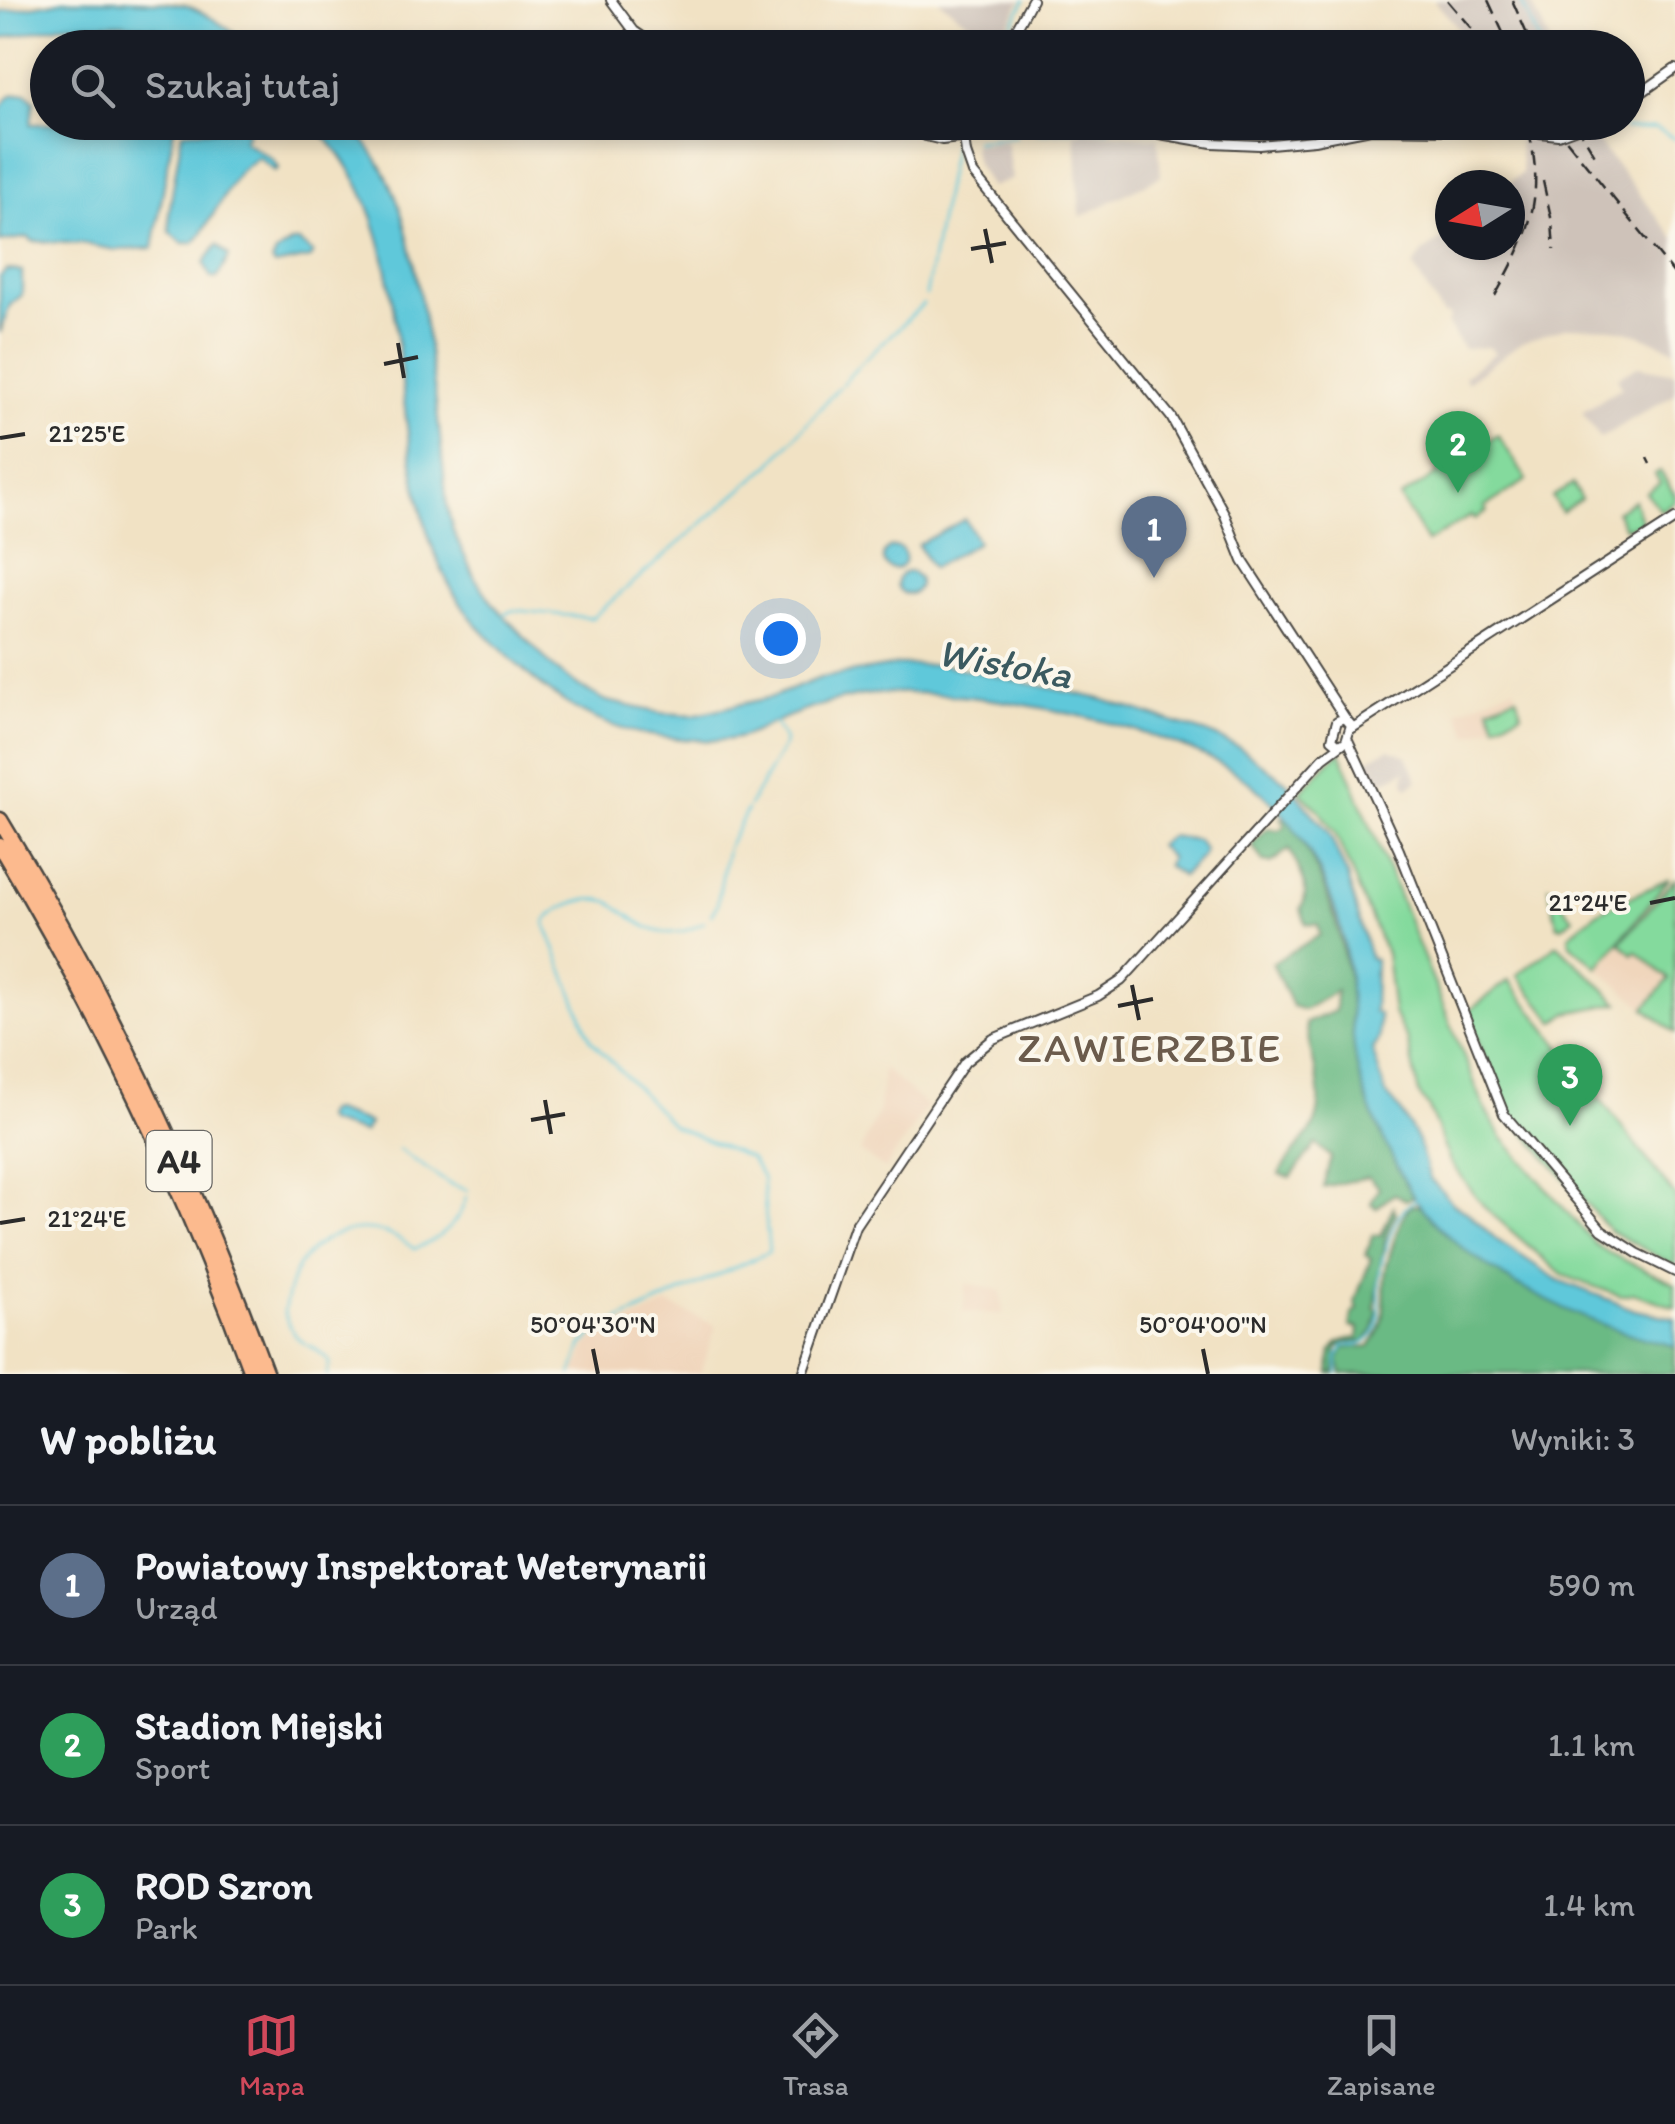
<!DOCTYPE html>
<html lang="pl">
<head>
<meta charset="utf-8">
<style>
  body { margin:0; font-family:Itim,sans-serif; background:#242831; color:#f1f3f6 }
  .compass { position:absolute; left:1435px; top:170px; width:90px; height:90px; border-radius:50%; background:#171b24; box-shadow:0 5px 15px #0003; rotate:259deg }
  .you { position:absolute; left:780px; top:638px; width:35px; height:35px; margin:-25px; border:8px solid #fff; border-radius:50%; background:#1a73e8; box-shadow:0 0 0 15px #1a73e833 }
  .badge { display:grid; place-items:center; width:65px; height:65px; border-radius:50%; background:#d1495b; color:#fff; font-size:32px; font-weight:700 }
  .pin { position:absolute; translate:-50% -82px; filter:drop-shadow(0 2px 5px #0008) }
  .pin::after { content:''; position:absolute; top:52px; width:35px; height:30px; background:inherit; clip-path:polygon(0 0,100% 0,50% 100%) }
  .list { margin:0; padding:0; list-style:none }
  h2 { display:flex; justify-content:space-between; align-items:center; height:130px; margin:0; padding:0 40px; font-size:42px }
  h2 small { font-size:32px; font-weight:400; color:#9ea1a6 }
  .list li { display:grid; grid-template-columns:65px 1fr auto; gap:30px; align-items:center; box-sizing:border-box; height:160px; padding:0 40px; border-top:2px solid #363941 }
  .list b { display:block; font-size:38px; white-space:nowrap }
  .list p { margin:0; font-size:32px; white-space:nowrap; color:#9ea1a6 }
  .list em { font-size:32px; font-style:normal; color:#9ea1a6 }
  .icon { flex:none; width:55px; height:55px; fill:none; stroke:currentColor; stroke-width:2; stroke-linecap:round; stroke-linejoin:round }
  .map { position:relative; flex:none; width:1675px; height:1374px; overflow:hidden }
  .search { position:absolute; background:#171b24; box-shadow:0 5px 15px #0003; left:30px; right:30px; top:30px; height:110px; display:flex; align-items:center; gap:25px; box-sizing:border-box; padding:0 35px; border-radius:55px; color:#9ea1a6; font-size:38px }
  .sheet { height:610px; background:#171b24 }
  nav { display:flex; justify-content:space-around; align-items:center; box-sizing:border-box; height:140px; border-top:2px solid #363941; background:#171b24; font-size:28px; color:#9ea1a6 }
  nav a { display:grid; justify-items:center; gap:5px }
  nav .on { color:#d1495b }
  .map>svg:first-child { display:block }
</style>
</head>
<body>
<div class="map">
<svg width="1675" height="1374" viewBox="0 0 1675 1374">
  <rect width="100%" height="100%" fill="#fbf7ec"/>
  <filter id="ink" filterUnits="userSpaceOnUse"><feTurbulence type="fractalNoise" baseFrequency=".01" numOctaves="2"/><feDisplacementMap in="SourceGraphic" scale="20" xChannelSelector="R" yChannelSelector="G"/><feConvolveMatrix kernelMatrix="1 2 1 2 8 2 1 2 1" color-interpolation-filters="sRGB"/></filter>
  <filter id="wash" filterUnits="userSpaceOnUse"><feTurbulence type="fractalNoise" baseFrequency=".0048" numOctaves="4" result="noise"/><feDisplacementMap in="SourceGraphic" scale="40" xChannelSelector="R" yChannelSelector="G"/><feGaussianBlur stdDeviation="2.25" result="paint"/><feColorMatrix in="noise" values="0 0 0 0 0 0 0 0 0 0 0 0 0 0 0 0 0 1.4 0 .05"/><feComposite in="paint" operator="in"/></filter>
  <g filter="url(#wash)">
    <rect width="100%" height="100%" fill="#f1e2c4"/>
    <!-- built -->
    <path fill="#f0d6bc" d="M1514,687L1522,713L1469,736L1457,711Z
      M1620,943L1633,953L1636,951L1669,979L1645,1008L1599,969Z
      M883,1068L927,1106L885,1169L860,1152L879,1110Z
      M966,1283L1001,1291L1003,1314L963,1312Z
      M668,1304L716,1326L700,1374H574L586,1346L596,1336Z"/>
    <!-- industrial -->
    <path fill="#cec2b9" d="M938,0H1021L998,44Z
      M1434,0H1530L1552,47H1474Z
      M1524,123H1583L1675,239V350L1638,334L1611,328L1567,327L1522,342L1467,382L1464,376L1495,353L1489,347L1463,349L1447,323L1450,319L1448,314L1443,315L1413,267L1422,253L1446,236L1450,238V245H1510V185H1506L1522,173L1518,135L1519,128H1526Z
      M1082,132L1158,138L1161,176L1080,217L1075,133Z
      M1006,140L1012,179L991,187L976,164L972,145Z
      M1638,366L1675,373V394L1600,438L1582,412L1622,387L1617,377Z
      M1389,749L1407,756L1418,780L1408,788L1404,782L1406,770L1376,785L1363,762Z"/>
    <!-- green -->
    <path fill="#84da9d" stroke="#588264" stroke-width="2.5" d="M1498,435L1527,480L1485,507L1487,511L1475,519L1472,515L1427,542L1400,498L1439,473L1436,467L1456,454L1460,459Z
      M1660,471L1675,495V501L1661,511L1646,492L1660,483L1655,474Z
      M1572,484L1581,499L1561,512L1552,497Z
      M1634,500L1642,523L1624,528L1616,512Z
      M1516,696L1522,713L1496,724L1489,707Z
      M1340,751L1486,1111L1502,1137L1595,1244L1609,1253L1675,1284V1307L1633,1293L1620,1296L1562,1275L1485,1208L1450,1162L1429,1108L1419,1094L1407,1040L1393,1013L1386,954L1335,833L1318,809L1300,792Z
      M1669,879L1598,967L1570,944L1569,935L1598,912Z
      M1675,879V1033L1645,1008L1669,979L1636,951L1633,954L1620,943Z
      M1548,885L1573,918L1562,927L1557,925Z
      M1556,945H1558L1619,1003L1567,1013L1555,1022L1517,975Z
      M1509,980L1675,1196V1266L1610,1231L1515,1121L1500,1098L1468,1016L1469,1011Z"/>
    <!-- forest -->
    <path fill="#6bba84" stroke="#4b7258" stroke-width="2.5" d="M1281,819L1290,821C1354,917 1348,1017 1379,1123C1385,1147 1401,1171 1412,1193V1197L1406,1200L1394,1194L1376,1208L1371,1203L1379,1188L1368,1177L1323,1187L1331,1157L1316,1144L1291,1177L1279,1174C1288,1155 1307,1141 1315,1123C1328,1091 1308,1055 1306,1023L1335,1011L1336,991L1304,1010L1292,1006L1272,963L1320,935L1318,925L1306,924L1301,909C1312,887 1299,869 1289,849L1271,863L1263,862L1252,845L1268,828L1279,830L1285,826Z
      M1412,1205L1420,1206C1488,1278 1579,1324 1675,1346V1374H1342L1338,1360L1344,1348L1370,1346C1391,1321 1381,1297 1386,1269C1389,1256 1393,1244 1397,1232C1402,1220 1402,1214 1412,1205Z
      M1393,1207L1396,1213C1379,1242 1381,1277 1375,1308L1378,1312L1374,1330L1365,1341L1346,1343L1337,1348L1335,1374H1330C1327,1350 1334,1339 1358,1338L1359,1328L1350,1326L1353,1313L1358,1309L1355,1301L1371,1259L1366,1255L1373,1235L1381,1236Z"/>
    <!-- water -->
    <path fill="#5fc8da" stroke="#457a82" stroke-width="2.5" d="M66,0C104,0 149,0 185,5C210,14 232,32 253,47H198L156,28L122,23L67,24L0,39V12Z
      M26,93L34,101L31,124L175,123L153,248L116,250L84,244L32,241L28,237L0,242V107L11,95Z
      M310,123H349C398,175 406,224 419,291C433,363 440,434 447,506L453,531L475,578L494,605L554,668L578,686L607,701L661,713L693,715L772,697L820,678L898,665H944L1101,699L1207,733L1239,747L1286,782L1329,833L1346,873L1370,958L1375,960L1374,1012L1379,1014V1039L1372,1049L1386,1094L1400,1110L1418,1141L1430,1179L1454,1204L1468,1213L1497,1240L1558,1280L1635,1310L1675,1318V1346C1588,1326 1483,1279 1424,1211C1402,1184 1368,1110 1359,1075C1351,1044 1352,1011 1349,979C1342,899 1302,814 1233,771C1156,722 947,681 858,696C827,702 794,713 766,726C756,731 748,736 737,738C716,742 693,740 672,738C588,731 539,689 482,630C358,502 447,236 310,123Z
      M241,126L248,132L244,141L272,159L278,168L275,171L258,157L238,173L199,238L193,243H182L170,232L169,213L182,132C201,128 222,133 241,126Z
      M292,242H299L313,253L310,258L275,265L272,262L276,253Z
      M217,245L229,256L217,278H211L204,263Z
      M6,270L22,271V295L10,305L0,333V277Z
      M965,519L978,542L932,568L918,545Z
      M883 558a11 11 0 1 1 22 0a11 11 0 1 1-22 0Z
      M897 583a11 11 0 1 1 22 0a11 11 0 1 1-22 0Z
      M1170,836L1197,840L1204,849L1203,856L1181,876L1167,865L1170,858L1158,845Z
      M333,1111L369,1123L364,1133L328,1123L324,1118L327,1112Z"/>
    <g fill="none" stroke-linecap="round" stroke-linejoin="round">
      <!-- stream -->
      <path stroke="#5fc8da" stroke-width="2.5" d="M1520,0L1526,12
        M1527,14L1540,44
        M1008,32L1025,0
        M1587,128L1599,123L1616,127
        M1083,129H1109
        M1625,129L1655,128L1675,139
        M1038,133L1075,129
        M975,141L1016,136
        M926,295L953,144
        M896,331L923,304
        M881,344L894,332
        M865,359L879,346
        M842,384L862,362
        M504,614L514,610L592,618L771,464L839,387
        M749,806L783,747L784,740L775,723
        M711,915L717,905L727,848L747,810
        M398,1149L449,1184L467,1190
        M327,1374L330,1362C310,1338 298,1353 284,1312C287,1297 290,1280 298,1267C323,1225 378,1218 414,1249C438,1241 461,1222 466,1197
        M572,1374L582,1345L598,1330L769,1252L762,1177L750,1158L673,1126L591,1040L545,923C555,906 588,895 607,901C614,903 621,910 627,914C653,935 675,940 704,922
        M1338,1374L1337,1358L1344,1346C1392,1345 1376,1307 1380,1274C1381,1260 1392,1226 1400,1214C1404,1208 1411,1203 1417,1198"/>
    </g>
  </g>
  <g filter="url(#ink)">
    <g fill="none" stroke-linecap="round" stroke-linejoin="round">
      <!-- minor casing -->
      <g stroke="#494642" stroke-width="12">
        <path id="minor" d="M611,0L634,31L659,48
          M1006,48L1032,0
          M1628,102L1675,69
          M902,122L926,136L942,140L1060,126L1107,125L1212,143L1259,145L1314,140L1371,129L1522,131L1558,135L1593,122
          M962,122L966,153L973,173L1171,417L1224,513L1243,561L1345,718
          M1351,729L1675,519
          M1347,738L1399,850L1504,1114L1602,1230L1637,1253L1675,1272
          M803,1374L855,1226L965,1062L993,1039L1098,996L1121,981L1323,758L1346,741L1351,725L1345,718L1337,721L1332,739L1338,744"/>
      </g>
      <!-- highway casing -->
      <g stroke="#494642" stroke-width="19">
        <path id="highway" d="M0,820C107,995 195,1182 266,1374
          M0,846C100,1013 185,1190 252,1374"/>
      </g>
      <!-- minor -->
      <use href="#minor" stroke="#fff" stroke-width="8"/>
      <!-- highway -->
      <use href="#highway" stroke="#fcba8e" stroke-width="14"/>
      <!-- rail -->
      <path stroke="#2b2b2b" stroke-width="2.5" stroke-dasharray="15 8" stroke-linecap="butt" d="M1447,0L1488,48
        M1488,0L1510,48
        M1512,0L1533,48
        M1552,122L1675,275
        M1575,122L1596,157
        M1543,181L1552,222L1554,250
        M1495,296C1526,241 1545,202 1530,137
        M1647,458L1650,464"/>
    </g>
  </g>
  <!-- ticks -->
  <path fill="none" stroke="#2b2b2b" stroke-width="4" d="M985,229L992,263M971,249L1006,243M398,343L404,378M384,364L418,357M0,438L25,434M1650,903L1675,898M1132,985L1139,1020M1118,1006L1153,999M545,1100L551,1134M531,1120L565,1114M0,1223L25,1219M593,1349L598,1374M1203,1349L1208,1374"/>
  <g text-anchor="middle" stroke-width="8" stroke-linejoin="round" paint-order="stroke">
    <!-- shield labels -->
    <rect fill="#fbf7ec" stroke="#696865" stroke-width="2.5" x="146.5" y="1131" width="65" height="60" rx="8"/>
    <g font-size="35" font-weight="bold" fill="#2b2b2b">
      <text x="179" y="1173">A4</text>
    </g>
    <!-- water labels -->
    <g font-size="40" font-style="italic" fill="#3b5a60" stroke="#fbf7ec">
      <text transform="translate(1005 663) rotate(10)" y="14">Wisłoka</text>
    </g>
    <!-- quarter labels -->
    <g font-size="42" letter-spacing="2.5" fill="#6b5b4c" stroke="#fbf7ec">
      <text x="1150" y="1062">ZAWIERZBIE</text>
    </g>
  </g>
  <g font-size="25" text-anchor="middle" fill="#2b2b2b" stroke="#fbf7ec" stroke-width="8" stroke-linejoin="round" paint-order="stroke">
    <text x="87" y="442">21°25'E</text>
    <text x="1588" y="911">21°24'E</text>
    <text x="87" y="1227">21°24'E</text>
    <text x="593" y="1333">50°04'30"N</text>
    <text x="1203" y="1333">50°04'00"N</text>
  </g>
</svg>
<svg class="compass" viewBox="-18 -18 36 36"><path d="M0-13l5 13h-10z" fill="#e53935"/><path d="M0 13l5-13h-10z" fill="#9ea1a6"/></svg>
<div class="you"></div>
<div class="pin badge" style="left:1154px;top:578px;background:#5c6f8a">1</div>
<div class="pin badge" style="left:1458px;top:493px;background:#2e9e5b">2</div>
<div class="pin badge" style="left:1570px;top:1126px;background:#2e9e5b">3</div>
<div class="search"><svg class="icon" aria-label="search" viewBox="0 0 24 24"><circle cx="10" cy="10" r="6"/><path d="M15 15l6 6"/></svg>Szukaj tutaj</div>
</div>
<section class="sheet">
<h2>W pobliżu<small>Wyniki: 3</small></h2>
<ul class="list">
<li><span class="badge" style="background:#5c6f8a">1</span><div><b>Powiatowy Inspektorat Weterynarii</b><p>Urząd</p></div><em>590 m</em></li>
<li><span class="badge" style="background:#2e9e5b">2</span><div><b>Stadion Miejski</b><p>Sport</p></div><em>1.1 km</em></li>
<li><span class="badge" style="background:#2e9e5b">3</span><div><b>ROD Szron</b><p>Park</p></div><em>1.4 km</em></li>
</ul>
</section>
<nav>
<a class="on"><svg class="icon" aria-label="map" viewBox="0 0 24 24"><path d="M3 6l6-2 6 2 6-2v14l-6 2-6-2-6 2zM9 4v14M15 6v14"/></svg>Mapa</a>
<a><svg class="icon" aria-label="directions" viewBox="0 0 24 24"><path d="M12 3l9 9-9 9-9-9zM9 14v-3h6M13 9l2 2-2 2"/></svg>Trasa</a>
<a><svg class="icon" aria-label="saved" viewBox="0 0 24 24"><path d="M7 4h10v16l-5-4-5 4z"/></svg>Zapisane</a>
</nav>
</body>
</html>
